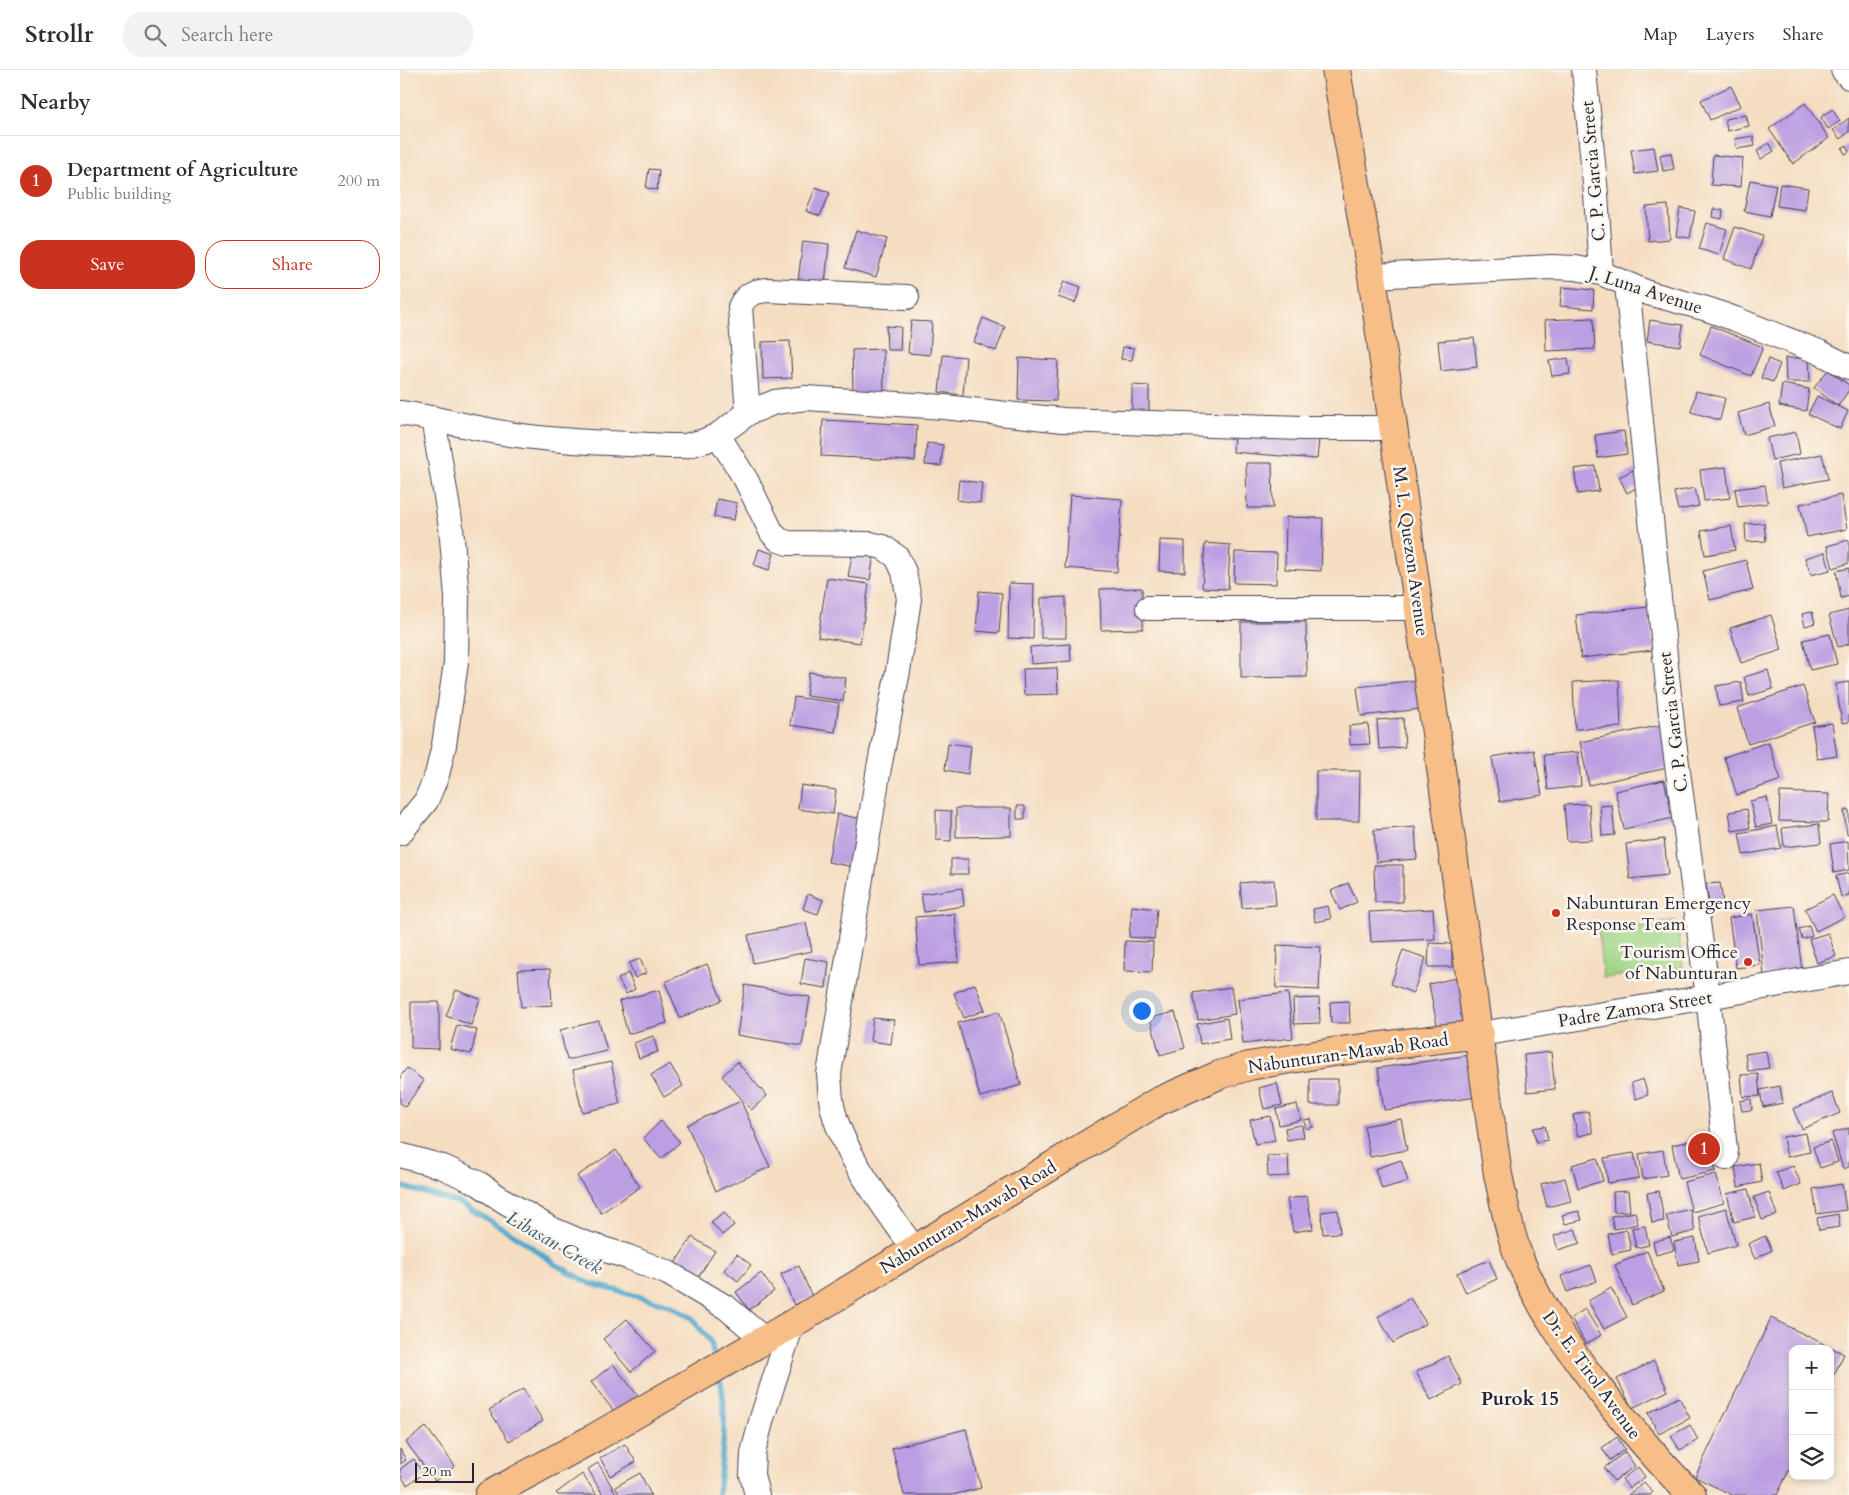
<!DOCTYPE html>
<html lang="en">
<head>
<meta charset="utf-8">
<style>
  body { margin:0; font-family:Cardo,serif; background:#f2f2f3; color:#2b2b33 }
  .controls { position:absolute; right:15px; bottom:15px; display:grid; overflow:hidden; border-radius:10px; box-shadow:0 2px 8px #0003 }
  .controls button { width:45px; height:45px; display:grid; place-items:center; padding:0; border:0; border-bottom:1px solid #e1e1e2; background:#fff; color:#2b2b33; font:25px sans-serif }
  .scale { position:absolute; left:15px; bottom:12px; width:59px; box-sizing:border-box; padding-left:5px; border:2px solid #22223b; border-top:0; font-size:14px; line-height:18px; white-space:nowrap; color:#22223b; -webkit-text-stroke:4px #fbf7ec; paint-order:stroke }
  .you { position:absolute; left:741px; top:940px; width:18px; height:18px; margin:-12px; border:4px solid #fff; border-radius:50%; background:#1a73e8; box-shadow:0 0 0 8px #1a73e833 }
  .badge { display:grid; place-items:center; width:32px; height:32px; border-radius:50%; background:#c8321e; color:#fff; font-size:16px; font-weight:700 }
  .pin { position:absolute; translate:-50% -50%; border:2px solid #fff; box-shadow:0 1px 5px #0006 }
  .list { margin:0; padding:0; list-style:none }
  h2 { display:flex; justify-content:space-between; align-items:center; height:65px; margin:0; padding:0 20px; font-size:21px }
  h2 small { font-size:16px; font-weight:400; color:#7c7c81 }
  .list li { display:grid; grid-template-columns:32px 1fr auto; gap:15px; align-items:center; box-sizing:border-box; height:90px; padding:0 20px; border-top:1px solid #e1e1e2 }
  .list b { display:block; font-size:19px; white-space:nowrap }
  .list p { margin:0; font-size:16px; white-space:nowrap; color:#7c7c81 }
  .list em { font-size:16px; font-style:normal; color:#7c7c81 }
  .actions { display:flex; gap:10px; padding:15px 20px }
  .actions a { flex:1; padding:11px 0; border:1px solid #c8321e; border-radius:20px; text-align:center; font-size:18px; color:#c8321e }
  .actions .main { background:#c8321e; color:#fff }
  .icon { flex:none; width:28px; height:28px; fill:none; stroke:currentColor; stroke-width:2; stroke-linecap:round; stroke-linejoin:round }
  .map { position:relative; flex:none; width:1449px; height:1425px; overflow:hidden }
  header { display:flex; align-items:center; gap:30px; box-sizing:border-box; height:70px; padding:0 25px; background:#fff; border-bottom:1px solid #e1e1e2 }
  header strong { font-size:24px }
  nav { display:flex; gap:28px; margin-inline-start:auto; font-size:18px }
  .search { width:350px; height:45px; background:#f2f2f3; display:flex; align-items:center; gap:12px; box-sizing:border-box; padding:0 18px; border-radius:20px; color:#7c7c81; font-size:19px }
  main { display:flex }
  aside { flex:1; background:#fff }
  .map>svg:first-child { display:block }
</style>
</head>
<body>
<header>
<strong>Strollr</strong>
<div class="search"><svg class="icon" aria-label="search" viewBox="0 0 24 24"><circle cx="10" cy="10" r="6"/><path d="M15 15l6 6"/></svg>Search here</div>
<nav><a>Map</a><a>Layers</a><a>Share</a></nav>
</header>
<main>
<aside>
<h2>Nearby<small></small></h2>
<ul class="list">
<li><span class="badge">1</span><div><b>Department of Agriculture</b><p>Public building</p></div><em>200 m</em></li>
</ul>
<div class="actions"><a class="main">Save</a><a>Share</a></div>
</aside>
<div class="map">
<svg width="1449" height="1425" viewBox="0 0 1449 1425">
  <rect width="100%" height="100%" fill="#fbf7ec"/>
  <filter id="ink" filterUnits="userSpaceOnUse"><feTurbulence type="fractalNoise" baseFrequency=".02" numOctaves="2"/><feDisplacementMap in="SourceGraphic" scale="10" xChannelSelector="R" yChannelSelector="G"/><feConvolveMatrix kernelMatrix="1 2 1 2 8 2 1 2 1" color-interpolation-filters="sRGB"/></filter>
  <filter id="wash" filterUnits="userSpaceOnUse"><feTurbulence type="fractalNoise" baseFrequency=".0096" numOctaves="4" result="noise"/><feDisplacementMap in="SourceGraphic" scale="20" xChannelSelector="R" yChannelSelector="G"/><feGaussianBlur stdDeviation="1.12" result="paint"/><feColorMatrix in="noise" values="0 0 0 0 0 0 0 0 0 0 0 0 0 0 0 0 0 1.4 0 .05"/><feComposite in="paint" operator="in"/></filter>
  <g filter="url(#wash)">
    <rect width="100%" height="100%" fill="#f5ddc1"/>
    <!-- grass -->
    <path fill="#a1d586" stroke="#627c60" d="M1277,851L1283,898L1203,908L1198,861Z"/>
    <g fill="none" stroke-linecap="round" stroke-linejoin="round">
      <!-- stream -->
      <path stroke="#4fa8cc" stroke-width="5.5" d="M0,1116L60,1133L116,1166L155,1194L189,1213L269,1235L292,1248L311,1273L315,1290
        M318,1425C322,1385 329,1343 319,1304"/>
    </g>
    <g id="blocks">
      <!-- building -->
      <path fill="#bb9fe2" d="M1331,16L1341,36L1310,50L1301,30Z
        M1405,33L1429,68L1393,94L1369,59Z
        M1432,39L1440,51L1428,59L1421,47Z
        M1346,45L1349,56L1327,61L1325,49Z
        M1449,48V62L1440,69L1433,60Z
        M1353,66L1355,76L1337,79L1335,69Z
        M1369,73L1374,81L1361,89L1357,81Z
        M1447,75L1449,82L1445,84L1442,78Z
        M1254,77L1258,101L1235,104L1231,80Z
        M1271,83L1274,99L1263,101L1260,85Z
        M1313,85L1343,88L1341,117L1311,115Z
        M249,99L259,100L257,120L246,118Z
        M1350,110L1376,115L1370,146L1344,141Z
        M1380,114L1408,118L1405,140L1377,136Z
        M416,117L430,123L420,146L406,141Z
        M1268,135L1270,169L1248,171L1246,137Z
        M1280,138L1295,141L1290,168L1276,166Z
        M1313,139L1323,140L1322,149L1312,147Z
        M1307,153L1327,159L1319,185L1299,179Z
        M1335,157L1362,166L1351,199L1324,189Z
        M456,160L487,169L476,207L445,198Z
        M403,171L429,174L425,214L398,211Z
        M664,211L681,217L675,233L658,227Z
        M1162,217L1194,220L1193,239L1160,236Z
        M583,248L605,257L596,281L574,272Z
        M1193,248L1195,279L1146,281L1145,250Z
        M1250,250L1283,255L1280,276L1247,271Z
        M511,251L532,252L530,285L508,283Z
        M486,256L501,257L500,280H487Z
        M1311,256L1363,277L1351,306L1300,285Z
        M1074,268L1077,297L1041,301L1038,271Z
        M390,271L392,308L363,309L362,272Z
        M723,277L734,278L732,290L721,289Z
        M483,279L484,324L453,325L452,280Z
        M543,285L566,287L563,325L539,322Z
        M619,288L658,290L656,331L618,330Z
        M1168,288L1170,304L1152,306L1149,291Z
        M1385,288H1409L1410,312H1386Z
        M1368,289L1380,294L1373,312L1361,308Z
        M1428,300L1449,315V320L1438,336L1414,318Z
        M1382,314L1409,319L1406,341L1379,336Z
        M732,315L749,316V341H732Z
        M1296,321L1325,328L1320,350L1291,342Z
        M1417,326L1448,341L1440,359L1408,344Z
        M1369,334L1375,356L1344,365L1338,343Z
        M423,350L517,355L515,391L421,386Z
        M1224,361L1227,384L1198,388L1195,365Z
        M834,362L919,369L917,389L833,382Z
        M1396,362L1400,384L1372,390L1367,368Z
        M527,373L543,375L541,396L525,395Z
        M1422,384L1428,409L1382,418L1377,393Z
        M846,393H872L873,438H847Z
        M1195,396L1199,421L1178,424L1174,399Z
        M1326,397L1330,428L1304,431L1300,400Z
        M1235,399L1243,414L1227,423L1219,407Z
        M559,410L582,413L580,433L557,430Z
        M1365,415L1368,433L1338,437L1335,419Z
        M1295,418L1299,436L1278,440L1274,422Z
        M670,425L722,429L717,502L665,498Z
        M1441,425L1447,459L1407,467L1400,434Z
        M317,429L337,433L334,450L314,447Z
        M886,447L923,448L921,501L885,499Z
        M1364,453L1366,471L1346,472L1345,454Z
        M1331,456L1335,480L1305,485L1301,461Z
        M760,470L785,471V502L759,501Z
        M1449,470V493L1433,498L1427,476Z
        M805,473L830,475L828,519L802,518Z
        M359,479L374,484L369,500L354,495Z
        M453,480L474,484L470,510L448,507Z
        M835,482L877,483L876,514L834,513Z
        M1425,482L1430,500L1411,505L1405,488Z
        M1346,490L1353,520L1310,530L1303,501Z
        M1449,498V526L1441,528L1436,501Z
        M427,508L469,514L460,573L418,567Z
        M609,513L634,514L633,569L608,568Z
        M742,518L743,559L701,560L700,519Z
        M579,521L602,523L599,563L576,561Z
        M666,527V568H641V528Z
        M1248,537L1254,580L1181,588L1176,545Z
        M1449,540V574L1438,577L1429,545Z
        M1412,542L1415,553L1405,556L1402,544Z
        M1371,545L1382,580L1341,593L1330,558Z
        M841,552H906L907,607L841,608Z
        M1430,564L1437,594L1410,600L1403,570Z
        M670,574L671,591L631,594L630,577Z
        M657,598L658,624L624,625L623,599Z
        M1368,600L1373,619L1349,626L1344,607Z
        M409,602L446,608L443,631L406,626Z
        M1018,610L1021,639L961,646L957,617Z
        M1219,610L1221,657L1175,659L1173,612Z
        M1341,612L1344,632L1319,636L1316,616Z
        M1449,612V652L1442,653L1436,614Z
        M1403,616L1415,652L1348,674L1337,638Z
        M394,627L439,633L435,662L390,655Z
        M1003,648L1005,677L979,679L977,650Z
        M1432,653L1437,686L1417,689L1412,656Z
        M968,654L970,674L950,675L949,656Z
        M1262,655L1272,697L1189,715L1180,672Z
        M1368,672L1381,710L1337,725L1324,687Z
        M548,673L571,676L568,704L545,700Z
        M1134,680L1142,725L1100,732L1092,687Z
        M1178,682L1181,716L1148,720L1144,685Z
        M916,701H960L959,751H916Z
        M1264,710L1273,748L1224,759L1215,721Z
        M401,715L436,720L433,744L398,739Z
        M1380,722L1429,724L1428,752L1379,751Z
        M1367,727L1372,754L1356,757L1350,731Z
        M1189,734L1192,770L1167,771L1164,735Z
        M1212,735L1215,765L1202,766L1200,736Z
        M617,736H625V749H617Z
        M556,738H611V766L556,767Z
        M1347,739L1350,758L1332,761L1329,742Z
        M536,740L551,741V771L536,770Z
        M1449,740V764L1447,765L1444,741Z
        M437,744L468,750L459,798L428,792Z
        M1419,754L1421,773L1384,777L1382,758Z
        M1377,756L1381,778L1343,785L1339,763Z
        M1015,757L1017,789L976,792L974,760Z
        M1264,769L1268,805L1230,809L1226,774Z
        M1448,771L1449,800L1434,803L1430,774Z
        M551,789H568V804H551Z
        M974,795H1003V832H975Z
        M1449,803V825L1441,827L1436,806Z
        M874,810L876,835L842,838L840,813Z
        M948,813L957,832L940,840L931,821Z
        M1320,813L1324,838L1310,840L1306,814Z
        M562,818L564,836L524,842L521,824Z
        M408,824L423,830L418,844L403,839Z
        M1433,825L1444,847L1416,861L1405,839Z
        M732,836L757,839L754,869L729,867Z
        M928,836L931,849L915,852L913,839Z
        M1394,836L1402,901L1364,905L1357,840Z
        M1033,839L1035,869L971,872L969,842Z
        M555,844L559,892L519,895L515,847Z
        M1352,844L1360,895L1336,898L1329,848Z
        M406,853L412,881L353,893L348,865Z
        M1409,856L1412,866L1402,869L1399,859Z
        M1428,863L1436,886L1417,893L1409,869Z
        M725,871L753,872L752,902L724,901Z
        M1029,873L1052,874V897H1028Z
        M877,875L921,877L919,920L876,918Z
        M1003,880L1026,888L1013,923L991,914Z
        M405,888L429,892L426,918L401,914Z
        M240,889L246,903L235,908L229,893Z
        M307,894L322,930L280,948L265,912Z
        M150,899L152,935L121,937L118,900Z
        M228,903L235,919L226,924L218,909Z
        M1060,907L1070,953L1038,960L1029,914Z
        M575,914L585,940L564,948L554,923Z
        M345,915L410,927L402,976L337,965Z
        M831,917L835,944L798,950L793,923Z
        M56,920L80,929L71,955L46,946Z
        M259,920L267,953L228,964L219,931Z
        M888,923L893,968L843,974L838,929Z
        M919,928L920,953L894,954L893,929Z
        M949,931L950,953H931L930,932Z
        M11,932H39V979L11,978Z
        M599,941L621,1015L580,1027L558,953Z
        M775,942L785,978L760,985L750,948Z
        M473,948L494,950L491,974L470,971Z
        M827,948L830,969L800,974L797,954Z
        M199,951L207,981L167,990L160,960Z
        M57,955L77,960L71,984L50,979Z
        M253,966L258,982L239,988L234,973Z
        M1366,981L1369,998L1348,1001L1345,984Z
        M1151,982L1155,1019L1127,1022L1124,985Z
        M1071,985L1077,1027L984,1040L978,998Z
        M211,992L220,1034L182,1042L173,1000Z
        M337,992L367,1026L351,1040L322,1006Z
        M270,994L283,1016L264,1027L251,1005Z
        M7,998L24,1011L5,1037L0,1033V1007Z
        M1358,1004L1360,1026L1343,1027L1341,1005Z
        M910,1009H938V1035H910Z
        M1243,1009L1248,1025L1236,1029L1231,1013Z
        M877,1013L882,1035L864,1039L859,1018Z
        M1380,1016L1383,1033L1363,1037L1360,1020Z
        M1432,1023L1440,1043L1402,1059L1393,1039Z
        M1351,1029L1352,1040L1342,1041L1340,1031Z
        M341,1031L370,1097L316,1121L287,1055Z
        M897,1034L901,1050L879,1055L876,1039Z
        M1188,1041L1193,1063L1178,1066L1173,1045Z
        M870,1046L875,1070L855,1074L850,1050Z
        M911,1049L913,1057L906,1059L904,1050Z
        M1001,1049L1007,1080L970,1087L964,1056Z
        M261,1051L280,1072L261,1089L243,1068Z
        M902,1055L904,1067L887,1070L885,1058Z
        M1145,1056L1148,1070L1136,1072L1133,1058Z
        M1449,1058V1097L1443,1099L1432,1063Z
        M1406,1063L1410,1082L1387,1087L1383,1067Z
        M1308,1067L1316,1101L1279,1109L1272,1075Z
        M1431,1071L1438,1092L1420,1098L1413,1077Z
        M216,1080L240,1117L201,1143L177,1106Z
        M1263,1080L1267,1105L1243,1109L1239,1084Z
        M1234,1083L1239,1108L1208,1113L1204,1088Z
        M888,1085L889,1106L868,1107L867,1086Z
        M1197,1088L1203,1111L1178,1118L1172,1095Z
        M1001,1090L1008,1111L982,1119L975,1099Z
        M1359,1093L1362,1112L1338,1117L1335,1097Z
        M1393,1096L1401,1114L1384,1121L1376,1102Z
        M1316,1104L1324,1133L1292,1142L1284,1112Z
        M1165,1108L1171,1131L1147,1137L1141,1114Z
        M1442,1114L1446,1140L1417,1144L1413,1119Z
        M1348,1119L1355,1147L1334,1152L1327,1124Z
        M1228,1121L1230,1141L1214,1142L1213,1122Z
        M1259,1121L1264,1151L1252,1153L1247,1123Z
        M1369,1122L1377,1145L1362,1150L1354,1127Z
        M907,1126L913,1159L893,1162L887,1129Z
        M1326,1138L1336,1175L1308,1183L1298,1146Z
        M1290,1139L1295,1161L1272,1167L1266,1145Z
        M938,1140L940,1163L923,1164L921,1142Z
        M1179,1141L1182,1150L1165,1154L1162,1145Z
        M324,1142L334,1155L322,1165L311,1152Z
        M1235,1142L1238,1154L1214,1159L1211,1146Z
        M1438,1144L1440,1157L1419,1160L1417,1148Z
        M1245,1156L1249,1175L1236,1178L1232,1158Z
        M1175,1159L1180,1173L1158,1180L1154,1166Z
        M1227,1160L1231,1180L1212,1184L1208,1164Z
        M1365,1166L1372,1180L1355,1189L1348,1174Z
        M292,1167L315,1181L297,1209L274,1195Z
        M1270,1167L1274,1180L1256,1185L1253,1172Z
        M1295,1168L1299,1191L1278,1195L1274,1172Z
        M1247,1181L1264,1221L1232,1235L1215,1195Z
        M337,1184L351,1195L338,1211L324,1200Z
        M1089,1190L1097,1209L1066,1223L1057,1203Z
        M1191,1195L1197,1211L1167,1222L1161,1206Z
        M399,1196L412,1227L394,1235L381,1204Z
        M361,1203L374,1221L349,1240L336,1222Z
        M1211,1218L1227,1247L1204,1259L1188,1231Z
        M1010,1228L1026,1253L993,1273L978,1247Z
        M1185,1239L1201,1265L1186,1274L1171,1248Z
        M1371,1248L1444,1284L1430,1313V1279H1393V1392L1377,1425H1332L1295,1407Z
        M227,1249L255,1281L231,1302L203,1269Z
        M1048,1286L1062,1314L1031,1330L1016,1302Z
        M1254,1291L1268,1321L1232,1338L1217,1309Z
        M213,1294L239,1327L217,1345L191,1312Z
        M123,1319L143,1351L109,1371L89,1340Z
        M1279,1327L1290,1348L1259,1364L1248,1343Z
        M1290,1355L1298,1370L1280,1380L1271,1366Z
        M26,1357L55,1396L35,1411L6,1372Z
        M566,1359L581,1418L552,1425H504L492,1378Z
        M1217,1367L1225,1379L1210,1390L1202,1378Z
        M225,1374L236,1392L210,1406L200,1388Z
        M0,1379L6,1390L0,1394Z
        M1225,1382L1235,1396L1214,1411L1204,1398Z
        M14,1389L23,1404L7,1415L0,1404V1399Z
        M198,1393L217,1425H203L188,1399Z
        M1238,1397L1245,1407L1229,1418L1222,1409Z
        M240,1403L251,1425H220L215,1417Z
        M182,1404L197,1425H158L156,1423Z
        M1244,1412L1253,1422L1250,1425H1228Z"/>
    </g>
  </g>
  <g filter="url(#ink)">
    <use href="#blocks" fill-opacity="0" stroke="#423e4f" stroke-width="1"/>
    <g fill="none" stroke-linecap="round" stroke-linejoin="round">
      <!-- minor casing -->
      <g stroke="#423e4f" stroke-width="26">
        <path id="minor" d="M1184,0L1196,124L1201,203
          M1443,0L1449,7
          M972,206L1152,197L1176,198L1201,203L1248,223L1307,239L1335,249L1419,282L1449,297
          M1227,215L1273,664L1308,927L1326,1088
          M0,343C37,348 72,358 109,364C162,372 216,373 269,376H285L304,371L318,365L348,343L375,332L406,328L544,337L663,350L903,358H993
          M348,343L340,237C346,224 354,221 368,220L507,227
          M318,365L346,410L372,463L379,470L388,473L470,474L483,477L497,487L504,502L509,529L498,601L479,698L429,1004C430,1014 430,1025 432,1035C441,1082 487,1140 514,1179
          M748,538H1019
          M0,763L26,731L37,705L44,675L56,593L57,527L51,457L33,348
          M1080,964L1308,927L1449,902
          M0,1085L43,1097L78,1113L101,1129L149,1158L184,1173L228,1187L268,1203L327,1238L365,1270
          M357,1425L352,1405L353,1383L362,1348L392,1254"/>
      </g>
      <!-- major casing -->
      <g stroke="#423e4f" stroke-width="30">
        <path id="major" d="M936,0L972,206L1098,1105C1105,1136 1110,1168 1123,1197C1144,1244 1173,1285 1204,1325C1232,1360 1260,1394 1292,1425
          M89,1425L194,1368L392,1254L757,1032L819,1005L849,996L933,982L1080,964"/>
      </g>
      <!-- minor -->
      <use href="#minor" stroke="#fff" stroke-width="24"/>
      <!-- major -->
      <use href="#major" stroke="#f7be87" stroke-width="28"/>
    </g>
  </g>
  <!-- markers -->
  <g fill="#c8321e" stroke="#fbf7ec" stroke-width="2">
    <circle cx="1156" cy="843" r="5"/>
    <circle cx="1348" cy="892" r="5"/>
  </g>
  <g text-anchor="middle" stroke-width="5" stroke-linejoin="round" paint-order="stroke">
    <!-- street labels -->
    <g font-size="18" fill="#22223b" stroke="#fbf7ec">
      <text transform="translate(1193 101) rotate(-95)" y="6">C. P. Garcia Street</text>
      <text transform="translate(1246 220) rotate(18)" y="6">J. Luna Avenue</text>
      <text transform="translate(1011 481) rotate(82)" y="6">M. L. Quezon Avenue</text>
      <text transform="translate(1273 652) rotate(-97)" y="6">C. P. Garcia Street</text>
      <text transform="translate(1235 939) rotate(-9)" y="6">Padre Zamora Street</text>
      <text transform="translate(948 983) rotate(-8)" y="6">Nabunturan-Mawab Road</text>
      <text transform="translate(568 1147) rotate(-31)" y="6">Nabunturan-Mawab Road</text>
      <text transform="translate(1192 1305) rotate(54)" y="6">Dr. E. Tirol Avenue</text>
    </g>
    <!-- poi labels -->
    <g font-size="18" fill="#22223b" stroke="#fbf7ec" text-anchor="start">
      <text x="1166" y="839">Nabunturan Emergency<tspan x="1166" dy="21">Response Team</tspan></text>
      <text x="1338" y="888" text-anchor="end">Tourism Office<tspan x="1338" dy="21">of Nabunturan</tspan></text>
    </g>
    <!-- water labels -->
    <g font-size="19" font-style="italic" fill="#345875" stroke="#fbf7ec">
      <text transform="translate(155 1172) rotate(30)" y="7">Libasan Creek</text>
    </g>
    <!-- neighbourhood labels -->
    <g font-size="19" font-weight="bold" fill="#22223b" stroke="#fbf7ec">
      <text x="1120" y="1335">Purok 15</text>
    </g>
  </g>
</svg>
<div class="controls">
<button>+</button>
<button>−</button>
<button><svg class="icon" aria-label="layers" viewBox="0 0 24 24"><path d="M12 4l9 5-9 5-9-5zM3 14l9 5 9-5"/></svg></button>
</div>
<div class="scale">20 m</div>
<div class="you"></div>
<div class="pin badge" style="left:1304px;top:1079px">1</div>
</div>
</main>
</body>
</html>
